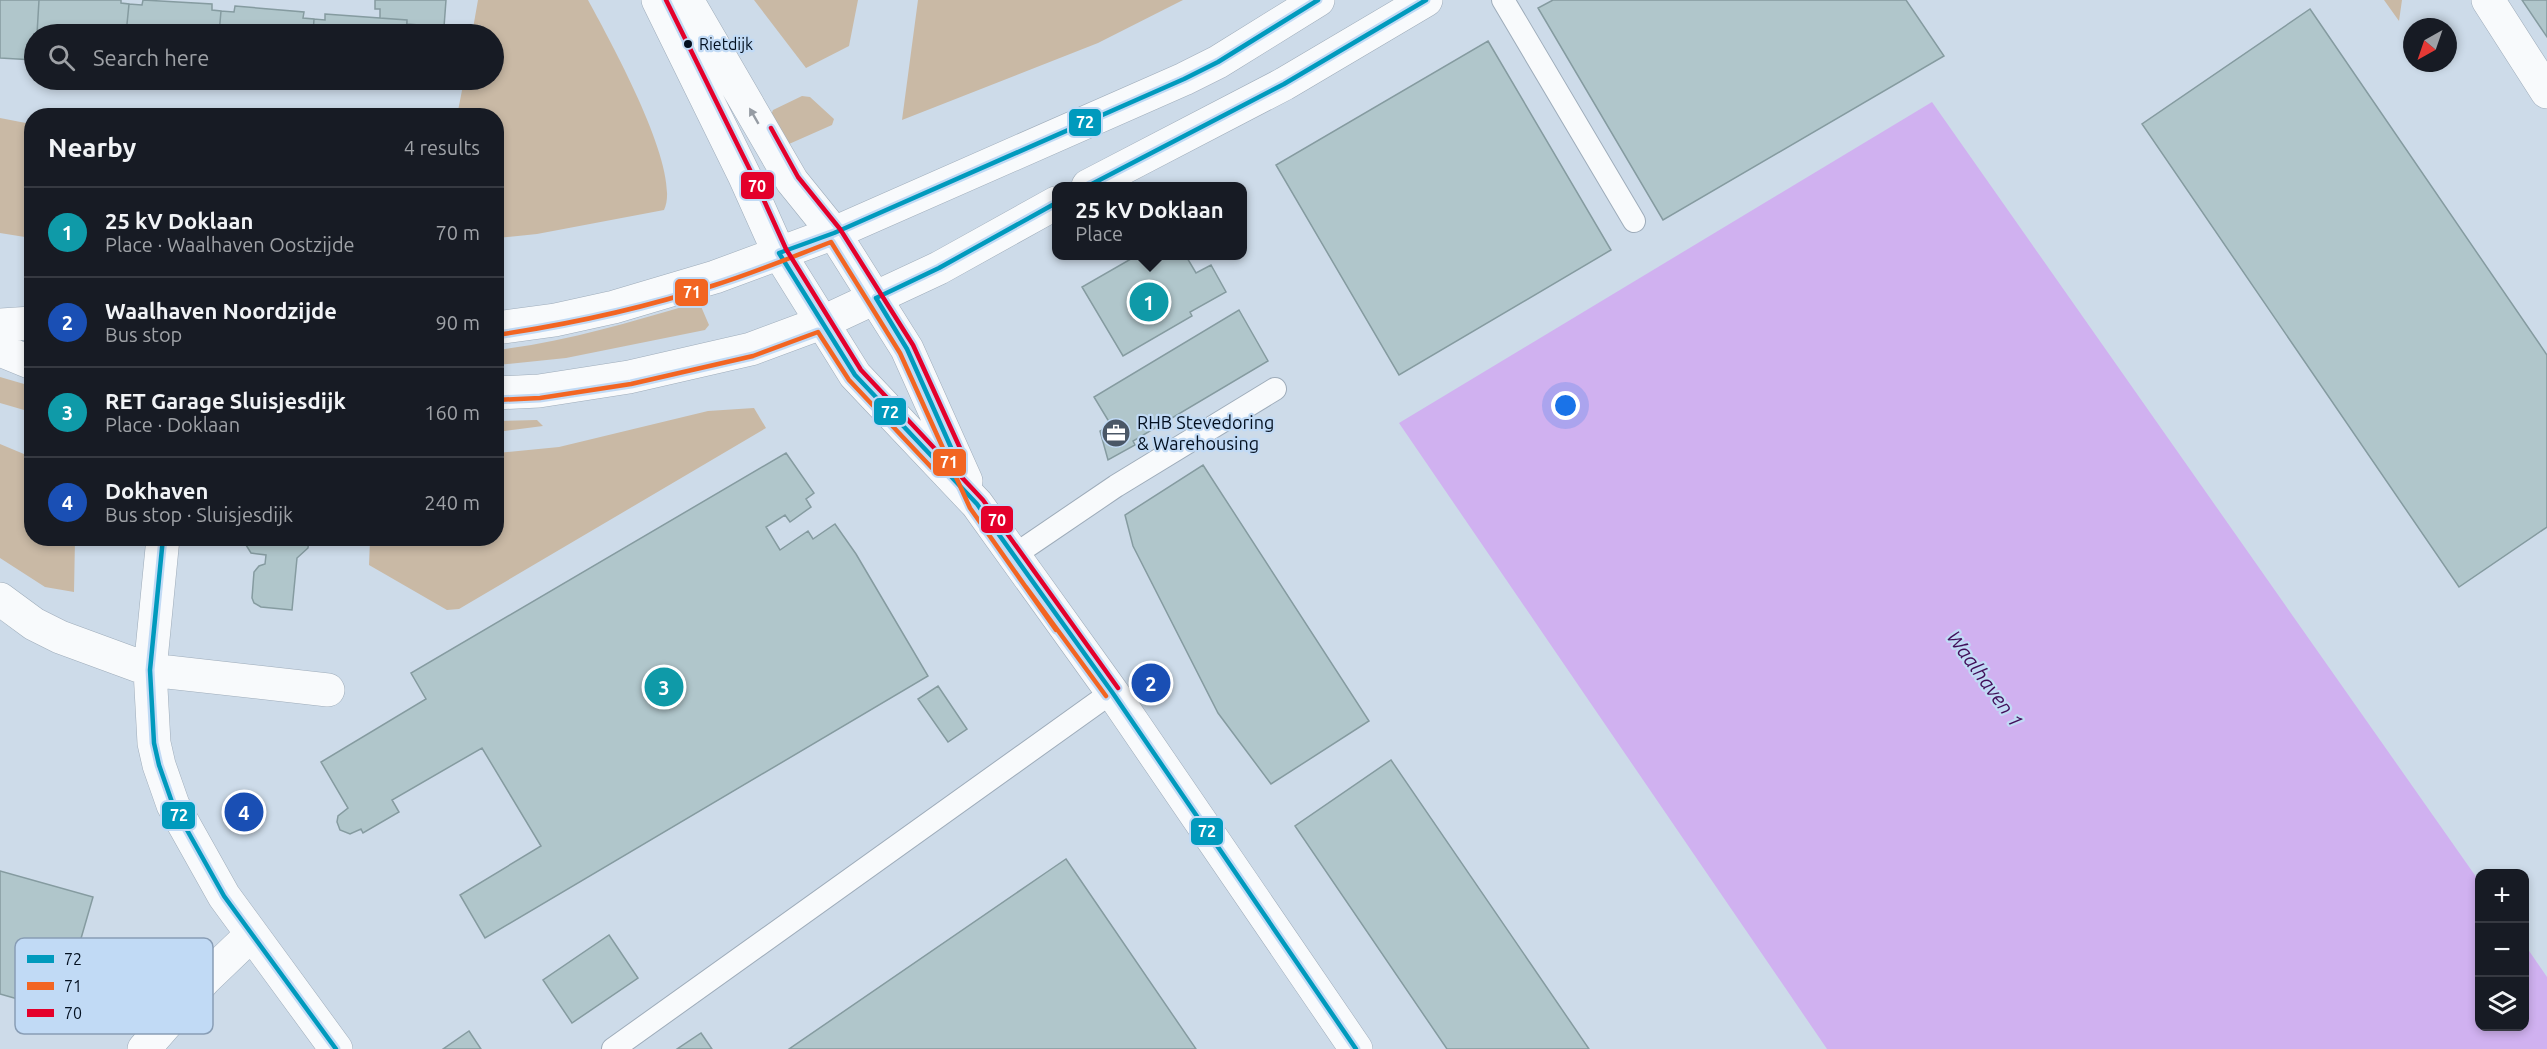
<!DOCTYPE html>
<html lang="en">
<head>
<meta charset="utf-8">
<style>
  body { margin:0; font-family:Ubuntu,sans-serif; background:#20242c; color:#f1f3f6 }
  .controls { position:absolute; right:18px; bottom:18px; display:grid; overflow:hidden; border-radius:12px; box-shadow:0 3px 9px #0003 }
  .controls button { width:54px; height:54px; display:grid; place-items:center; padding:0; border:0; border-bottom:2px solid #363941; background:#171b24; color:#f1f3f6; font:30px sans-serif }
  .compass { position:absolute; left:2403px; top:18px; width:54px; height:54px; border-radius:50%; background:#171b24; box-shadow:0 3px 9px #0003; rotate:220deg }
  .you { position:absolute; left:1566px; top:406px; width:21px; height:21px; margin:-15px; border:4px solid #fff; border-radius:50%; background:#1a73e8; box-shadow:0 0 0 9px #1a73e833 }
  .badge { display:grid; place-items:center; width:39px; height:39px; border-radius:50%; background:#8c9099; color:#fff; font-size:20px; font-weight:700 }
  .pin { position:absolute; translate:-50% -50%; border:3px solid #fff; box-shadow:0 2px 6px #0006 }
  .popup { position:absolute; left:1052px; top:182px; width:195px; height:78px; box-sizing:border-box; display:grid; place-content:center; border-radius:12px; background:#171b24; filter:drop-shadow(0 2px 4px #0005); font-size:20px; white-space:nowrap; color:#9ea1a6 }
  .popup b { font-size:22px; color:#f1f3f6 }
  .popup::after { content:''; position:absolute; left:50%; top:100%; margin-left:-12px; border:12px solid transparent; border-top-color:#171b24 }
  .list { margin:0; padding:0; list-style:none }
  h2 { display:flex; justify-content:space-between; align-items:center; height:78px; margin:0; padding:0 24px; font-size:26px }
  h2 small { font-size:20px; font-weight:400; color:#9ea1a6 }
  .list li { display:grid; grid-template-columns:39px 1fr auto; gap:18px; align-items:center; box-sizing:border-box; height:90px; padding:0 24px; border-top:2px solid #363941 }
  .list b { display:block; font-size:22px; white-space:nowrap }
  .list p { margin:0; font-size:20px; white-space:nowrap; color:#9ea1a6 }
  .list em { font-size:20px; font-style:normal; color:#9ea1a6 }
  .icon { flex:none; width:33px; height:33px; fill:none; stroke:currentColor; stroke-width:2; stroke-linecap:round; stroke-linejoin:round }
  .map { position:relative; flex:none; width:2547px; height:1049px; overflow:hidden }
  .search { position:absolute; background:#171b24; box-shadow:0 3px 9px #0003; left:24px; top:24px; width:480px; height:66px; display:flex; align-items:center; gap:15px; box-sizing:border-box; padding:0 21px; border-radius:33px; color:#9ea1a6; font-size:22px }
  .panel { position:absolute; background:#171b24; box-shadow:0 3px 9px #0003; left:24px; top:108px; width:480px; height:438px; border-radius:24px }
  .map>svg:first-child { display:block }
</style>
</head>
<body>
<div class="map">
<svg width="2547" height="1049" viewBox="0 0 2547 1049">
  <rect width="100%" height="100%" fill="#cddbe9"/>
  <!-- green -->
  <path fill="#c9b9a5" d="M478,0H588C609,39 683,171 664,210L537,234L497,238L496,116H457L464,80H494V34H472Z
    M754,0H858L849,46L806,68Z
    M918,0H1183L1098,43L902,120Z
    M2384,0H2402L2399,21Z
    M802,96L810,97L834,119L832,125L789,144L770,118L773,110Z
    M0,118L31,124V238L0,233Z
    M692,304H700L709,325L705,330L566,358L497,365V350C563,342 628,323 692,304Z
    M0,377L31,386V412L0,403Z
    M754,408L766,428L459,609L447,610L369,565L370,539L496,538L497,453L559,447L708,411Z
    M537,420L543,426L497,432V421Z
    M0,444L31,457L32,538L75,539L74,592L45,587L0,558Z"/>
  <!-- water -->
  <path fill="#d0b1f0" d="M1932,102L2479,881L2480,1026H2524L2525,945L2547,977V1049H1827L1399,423Z"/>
  <!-- building -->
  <path fill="#b0c6cb" stroke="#859ba0" stroke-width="1.5" d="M0,0H39L37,34H34V60L0,58Z
    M39,0H121V3L129,4L126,34H37Z
    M143,0L212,4V10L221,11L219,34H126L129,4L142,5Z
    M375,0H446L444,27L407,24V20L380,18V9H375Z
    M1553,0H1906L1944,56L1663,220L1538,8Z
    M2522,0H2547V37Z
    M235,6L304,12L303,18L314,19L313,34H219L221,11L234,12Z
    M2310,9L2547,355V527L2459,587L2142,124Z
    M325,14L407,20L406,34H313L314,19L325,20Z
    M465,25L480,26L478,34H464Z
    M1488,41L1611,250L1399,375L1276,165Z
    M218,80H249L248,86L218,83Z
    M266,80H309V83Z
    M309,80H402V84H390L389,89L309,83Z
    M1136,256H1186L1196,273L1211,265L1226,292L1190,312L1192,316L1123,356L1082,287Z
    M1239,310L1268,361L1133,441L1135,445L1108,460L1100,431L1111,425L1094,397Z
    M786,453L814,493L806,499L811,507L790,522L785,515L766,527L780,550L808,531L813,539L835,524L856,554L928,676L485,938L460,895L541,846L482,748L392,800L399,812L363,833L361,829L350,834L340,830L337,822L338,816L348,808L321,762L426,699L411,673Z
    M1203,465L1369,721L1271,784L1218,713L1133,546L1125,515Z
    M246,538H309L308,548L297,558L292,610L261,607L254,603L252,598L254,572L259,566L265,564L266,555L251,553L246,545Z
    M938,686L967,729L948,742L918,699Z
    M1391,760L1589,1049H1447L1295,826Z
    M1066,859L1196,1049H789L1044,874Z
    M0,871L93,897L60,1011L0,994Z
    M609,935L638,978L572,1023L543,980Z
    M469,1031L481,1049H443Z
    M701,1033L712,1049H677Z"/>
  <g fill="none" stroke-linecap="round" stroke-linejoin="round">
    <!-- lane casing -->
    <g stroke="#9eacba" stroke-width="24">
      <path id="lane" d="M1503,0L1634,221
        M1013,556L1116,486L1275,389
        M613,1049L1112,692"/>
    </g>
    <!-- street casing -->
    <g stroke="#9eacba" stroke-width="34">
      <path id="street" d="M658,0L745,177L779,253L855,375L977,504L1112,692L1356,1049
        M687,0L792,181L834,233L907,349L966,481
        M2488,0L2547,92
        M163,538L150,670L154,743L159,765L173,805L224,896L336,1049
        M0,599L34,624L60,637L150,670L328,690
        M144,1049L205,979L251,935"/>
    </g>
    <!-- secondary casing -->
    <g stroke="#9eacba" stroke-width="34">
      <path id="secondary" d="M1088,186L1284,84L1426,0
        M0,325L32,323
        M496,328L555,320L614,307L715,277L834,233L1184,79L1218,62L1318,0
        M0,350L32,363
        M496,393L539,391L629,377L751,349L821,323L939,268L1056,203"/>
    </g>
    <!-- lane -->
    <use href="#lane" stroke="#f8fafc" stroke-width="22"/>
    <!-- street -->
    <use href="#street" stroke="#f8fafc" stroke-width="33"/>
    <!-- secondary -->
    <use href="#secondary" stroke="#f8fafc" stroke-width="33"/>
    <!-- bus-1 casing -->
    <g stroke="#c1daf5" stroke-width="9">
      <path id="bus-1" d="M1318,0L1218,62L1184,79L834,233L779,253L855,375L977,504L1112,692L1356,1049
        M1088,186L1284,84L1426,0
        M953,452L907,349L876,298L939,268L1056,203
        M163,538L150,670L154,743L159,765L173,805L224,896L336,1049"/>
    </g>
    <!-- bus-2 casing -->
    <g stroke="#c1daf5" stroke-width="9">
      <path id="bus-2" d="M497,335C571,324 644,308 715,285C754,273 792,257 831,242L900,353L970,508L1056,630
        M496,400L540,398L631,384L753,356L818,332L849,380L932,468
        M1026,587L1106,696"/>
    </g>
    <!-- bus-3 casing -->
    <g stroke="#c1daf5" stroke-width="9">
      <path id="bus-3" d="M666,0L752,174L786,249L861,370L983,500L1118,688
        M771,128L798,177L840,229L913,345L960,448"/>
    </g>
    <!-- bus-1 -->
    <use href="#bus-1" stroke="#009abd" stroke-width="4.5"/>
    <!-- bus-2 -->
    <use href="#bus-2" stroke="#f26522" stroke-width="4.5"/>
    <!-- bus-3 -->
    <use href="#bus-3" stroke="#e4002b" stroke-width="4.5"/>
  </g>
  <!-- one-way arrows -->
  <defs><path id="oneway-solid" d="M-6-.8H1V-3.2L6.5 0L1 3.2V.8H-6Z" transform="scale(1.5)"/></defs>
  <use fill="#969ca4" href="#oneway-solid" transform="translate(754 116) rotate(-120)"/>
  <!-- icons -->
  <defs>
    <g id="office-disc" transform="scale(1.5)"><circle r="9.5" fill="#4a5766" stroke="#c1daf5"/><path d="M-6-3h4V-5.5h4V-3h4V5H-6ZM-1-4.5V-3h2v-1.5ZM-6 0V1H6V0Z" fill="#fff"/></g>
  </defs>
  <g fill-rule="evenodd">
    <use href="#office-disc" x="1116" y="433"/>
  </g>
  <!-- markers -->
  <circle fill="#031020" stroke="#c1daf5" stroke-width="2" cx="688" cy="44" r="5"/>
  <g text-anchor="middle" stroke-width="4.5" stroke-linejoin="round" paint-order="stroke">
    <!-- bus labels -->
    <g font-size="16" fill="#031020" stroke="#c1daf5" text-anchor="start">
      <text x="699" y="50">Rietdijk</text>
    </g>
    <!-- poi labels -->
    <g font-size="18" fill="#031020" stroke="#c1daf5" text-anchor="start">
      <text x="1137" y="429">RHB Stevedoring<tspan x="1137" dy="21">&amp; Warehousing</tspan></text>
    </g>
    <!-- water labels -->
    <g font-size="20" font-style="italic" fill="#410e59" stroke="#c1daf5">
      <text transform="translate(1985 679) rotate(54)" y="7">Waalhaven 1</text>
    </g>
  </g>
  <!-- legend -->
  <rect x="15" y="938" width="198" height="96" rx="9" fill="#c1daf5" stroke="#889db5" stroke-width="1.5"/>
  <rect x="27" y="955" width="27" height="8" fill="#009abd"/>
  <rect x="27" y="982" width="27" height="8" fill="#f26522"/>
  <rect x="27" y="1009" width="27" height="8" fill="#e4002b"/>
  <g font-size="16" fill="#031020">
    <text x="64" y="965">72</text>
    <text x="64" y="992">71</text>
    <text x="64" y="1019">70</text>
  </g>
  <g stroke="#c1daf5" stroke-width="2">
    <rect x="1068" y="108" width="34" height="29" rx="6" fill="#009abd"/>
    <rect x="740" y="171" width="35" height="29" rx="6" fill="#e4002b"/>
    <rect x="674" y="278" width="35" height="29" rx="6" fill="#f26522"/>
    <rect x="873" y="397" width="34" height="29" rx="6" fill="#009abd"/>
    <rect x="932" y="448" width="35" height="29" rx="6" fill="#f26522"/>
    <rect x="980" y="505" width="34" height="29" rx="6" fill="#e4002b"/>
    <rect x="161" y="801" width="35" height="29" rx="6" fill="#009abd"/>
    <rect x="1190" y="817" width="34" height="29" rx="6" fill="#009abd"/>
  </g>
  <g font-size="16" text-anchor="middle" font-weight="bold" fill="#fff">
    <text x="1085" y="128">72</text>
    <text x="757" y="192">70</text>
    <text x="692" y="298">71</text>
    <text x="890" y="418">72</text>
    <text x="949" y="468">71</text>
    <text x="997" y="526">70</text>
    <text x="179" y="821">72</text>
    <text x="1207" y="837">72</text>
  </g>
</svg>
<div class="controls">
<button>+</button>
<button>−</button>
<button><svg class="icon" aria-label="layers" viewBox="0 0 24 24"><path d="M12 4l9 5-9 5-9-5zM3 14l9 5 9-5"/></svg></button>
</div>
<svg class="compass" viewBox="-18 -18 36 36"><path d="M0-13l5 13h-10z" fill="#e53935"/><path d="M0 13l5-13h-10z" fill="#9ea1a6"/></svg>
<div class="you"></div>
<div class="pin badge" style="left:1149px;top:302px;background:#0f9aa8">1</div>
<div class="popup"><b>25 kV Doklaan</b>Place</div>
<div class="pin badge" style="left:1151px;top:683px;background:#1a4fb4">2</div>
<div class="pin badge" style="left:664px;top:687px;background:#0f9aa8">3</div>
<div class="pin badge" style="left:244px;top:812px;background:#1a4fb4">4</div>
<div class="search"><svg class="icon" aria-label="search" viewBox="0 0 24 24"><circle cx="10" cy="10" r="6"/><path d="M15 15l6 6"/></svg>Search here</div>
<section class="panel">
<h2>Nearby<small>4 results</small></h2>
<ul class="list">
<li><span class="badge" style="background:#0f9aa8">1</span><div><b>25 kV Doklaan</b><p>Place · Waalhaven Oostzijde</p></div><em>70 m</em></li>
<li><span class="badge" style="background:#1a4fb4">2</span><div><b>Waalhaven Noordzijde</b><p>Bus stop</p></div><em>90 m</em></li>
<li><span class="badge" style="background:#0f9aa8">3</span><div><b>RET Garage Sluisjesdijk</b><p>Place · Doklaan</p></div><em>160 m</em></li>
<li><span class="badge" style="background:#1a4fb4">4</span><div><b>Dokhaven</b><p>Bus stop · Sluisjesdijk</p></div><em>240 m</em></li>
</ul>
</section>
</div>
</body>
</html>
